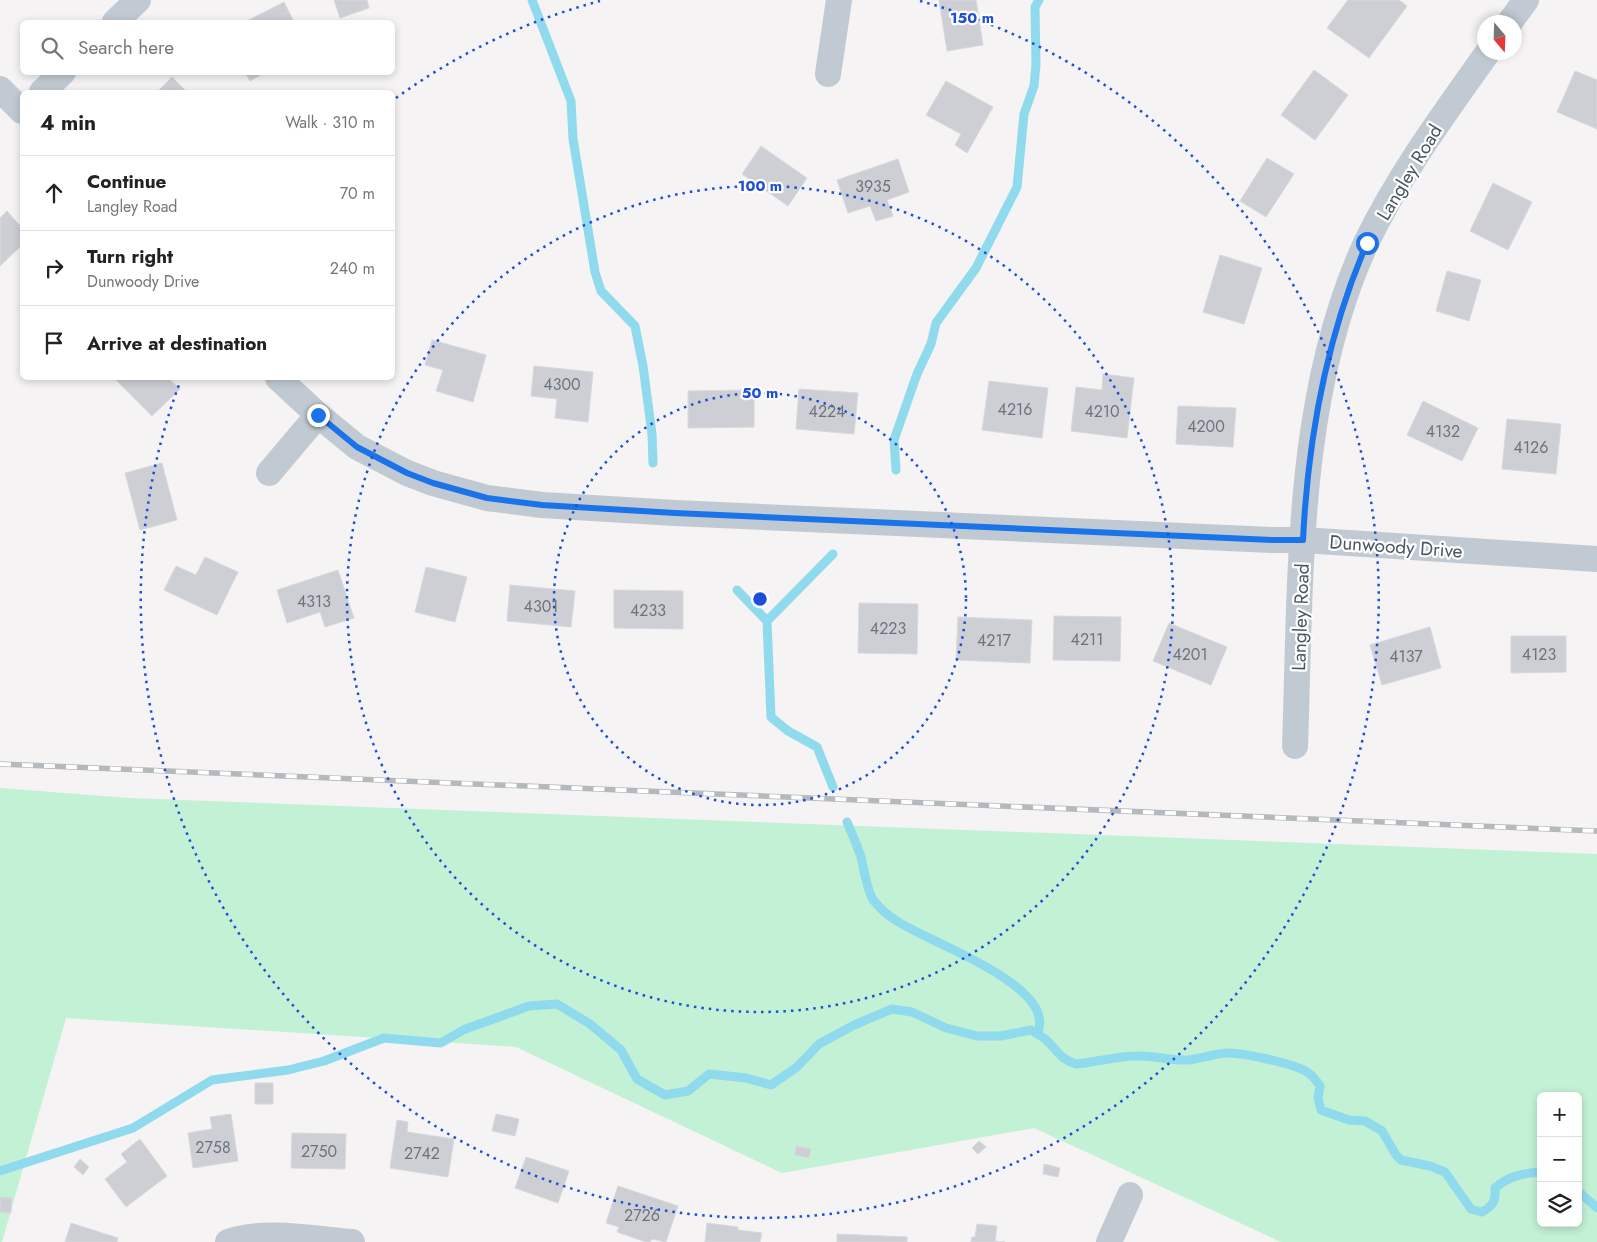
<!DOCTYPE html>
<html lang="en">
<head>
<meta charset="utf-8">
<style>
  body { margin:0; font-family:Jost,sans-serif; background:#f2f2f2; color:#222 }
  .controls { position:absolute; right:15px; bottom:15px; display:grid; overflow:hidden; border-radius:8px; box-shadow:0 2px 8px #0003 }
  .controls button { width:45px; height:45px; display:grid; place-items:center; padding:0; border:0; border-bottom:1px solid #e0e0e0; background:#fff; color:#222; font:25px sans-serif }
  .compass { position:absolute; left:1477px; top:15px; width:45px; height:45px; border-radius:50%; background:#fff; box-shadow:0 2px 8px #0003; rotate:161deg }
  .stop { position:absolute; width:15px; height:15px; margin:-11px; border:4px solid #1a73e8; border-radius:50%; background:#fff }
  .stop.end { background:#1a73e8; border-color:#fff; box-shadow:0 1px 5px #0008 }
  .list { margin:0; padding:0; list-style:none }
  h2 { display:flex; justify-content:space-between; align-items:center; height:65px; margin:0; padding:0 20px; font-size:21px }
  h2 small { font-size:16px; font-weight:400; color:#767676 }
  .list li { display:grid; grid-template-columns:32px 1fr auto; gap:15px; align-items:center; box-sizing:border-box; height:75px; padding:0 20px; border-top:1px solid #e0e0e0 }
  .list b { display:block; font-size:19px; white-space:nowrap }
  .list p { margin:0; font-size:16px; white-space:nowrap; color:#767676 }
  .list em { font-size:16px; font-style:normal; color:#767676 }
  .icon { flex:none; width:28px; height:28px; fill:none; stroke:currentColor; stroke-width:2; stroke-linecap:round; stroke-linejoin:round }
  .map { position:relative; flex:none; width:1597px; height:1242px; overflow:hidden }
  .search { position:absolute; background:#fff; box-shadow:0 2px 8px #0003; left:20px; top:20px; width:375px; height:55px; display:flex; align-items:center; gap:12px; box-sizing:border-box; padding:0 18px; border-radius:8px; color:#767676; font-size:19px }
  .panel { position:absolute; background:#fff; box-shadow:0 2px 8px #0003; left:20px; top:90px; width:375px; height:290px; border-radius:8px }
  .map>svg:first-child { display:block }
</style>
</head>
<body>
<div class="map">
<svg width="1597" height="1242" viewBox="0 0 1597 1242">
  <rect width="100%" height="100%" fill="#f5f3f3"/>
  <!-- green -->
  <path fill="#c3f1d5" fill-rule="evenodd" d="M0,788L129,798L1597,854V1242H1281L1034,1128L782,1173L516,1047L66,1018L2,1242H0ZM1541,1096H1578V1223H1541Z"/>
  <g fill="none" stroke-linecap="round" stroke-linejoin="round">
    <!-- stream -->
    <path stroke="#90daee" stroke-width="9" d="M532,0L571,101L573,139L595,272L601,291L635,326L643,366L652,434L653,463
      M896,470L894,440L917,374L931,344L936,323L976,268L1017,187L1024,114L1034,86L1036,64L1035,7L1039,0
      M737,590L767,621L771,717L788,731L817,747L833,787
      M767,621L833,554
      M847,822C852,834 857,845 861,857C864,869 867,892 874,901C879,907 887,915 894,919C923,941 1061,985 1037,1034
      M0,1171L133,1128L212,1080L288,1070L324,1061L384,1038L441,1043L463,1030L529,1006L557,1004L590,1024L621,1050L637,1079L665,1095L688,1091L709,1074L746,1078L771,1085L797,1067L819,1044L854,1025L892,1009L912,1012L946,1028L977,1036H1001L1031,1030C1036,1033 1041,1036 1045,1039C1057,1049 1059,1059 1076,1064C1097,1062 1117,1056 1137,1056C1154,1055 1170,1061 1187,1060C1201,1059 1215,1053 1229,1053C1244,1053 1295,1064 1307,1072C1313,1075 1316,1081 1320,1086L1318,1098L1321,1110L1349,1120L1365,1121L1382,1131L1396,1155L1401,1160L1430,1166L1445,1172L1471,1209L1482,1212C1493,1206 1496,1201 1495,1188C1509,1176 1523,1173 1541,1172
      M1578,1191L1597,1208"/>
  </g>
  <!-- building -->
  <path fill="#cdcfd5" stroke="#d7d9de" d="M334,0H367L369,8L340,18Z
    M939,0H976L983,45L947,51Z
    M1348,0H1399L1407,6L1369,58L1327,28Z
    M284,2L294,22H245Z
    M1314,70L1348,95L1315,140L1281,115Z
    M1575,71L1597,80V129L1557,112Z
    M245,72H266L250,81Z
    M172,77L187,92H157Z
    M946,81L993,107L967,153L955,145L961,134L926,115Z
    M761,146L807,178L788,206L742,174Z
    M1267,158L1294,174L1266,217L1240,201Z
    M898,159L909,192L887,200L893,216L876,221L870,206L848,213L837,180Z
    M1493,183L1532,202L1508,250L1470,231Z
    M7,211L22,228V245L0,266V218Z
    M1220,255L1262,268L1244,324L1203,312Z
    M1447,271L1481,280L1469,321L1436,311Z
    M432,340L486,355L473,402L436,391L443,370L425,365Z
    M534,366L593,372L588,422L555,418L557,399L531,396Z
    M1103,374L1134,378L1127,438L1071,431L1076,387L1102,390Z
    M114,378H168L180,389L152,416Z
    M989,381L1048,388L1042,438L982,430Z
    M799,389L858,393L854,434L796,429Z
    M754,390V427L688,428V391Z
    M1423,401L1478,428L1462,461L1407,435Z
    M1178,406L1236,408L1233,447L1176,444Z
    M1507,419L1561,424L1556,474L1502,469Z
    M162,463L177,520L140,530L125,473Z
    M205,557L238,572L217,615L164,590L176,566L196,575Z
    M426,567L467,577L455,622L415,612Z
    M338,570L354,618L325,627L320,612L287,623L277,590Z
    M510,585L575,591L571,627L507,621Z
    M614,590L683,591V629L614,628Z
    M859,603L918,604L917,654L858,653Z
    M1054,616L1121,617L1120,661L1053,660Z
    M958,617L1032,620L1030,663L956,660Z
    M1169,623L1227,647L1211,685L1153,661Z
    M1430,627L1441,668L1382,685L1370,645Z
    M1511,636H1566V672L1511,673Z
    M255,1083H273V1104H255Z
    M231,1114L238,1161L193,1168L188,1133L212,1129L210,1117Z
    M496,1114L519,1119L515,1136L492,1131Z
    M397,1120L408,1122L407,1132L454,1139L448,1177L390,1168Z
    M292,1133L346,1134L345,1169L291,1168Z
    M140,1139L167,1176L126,1207L105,1179L127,1162L121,1154Z
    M979,1141L986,1147L978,1154L972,1148Z
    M796,1146L811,1149L809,1158L795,1155Z
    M526,1157L569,1171L558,1203L515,1188Z
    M80,1159L89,1167L83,1175L74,1167Z
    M1044,1164L1060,1168L1058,1177L1043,1174Z
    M618,1186L678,1206L666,1242L652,1239L650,1242H646L617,1232L619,1227L606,1223Z
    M0,1197L12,1198L11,1213L0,1212Z
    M71,1223L118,1238L117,1242H65Z
    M707,1223L738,1227V1230L762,1233L760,1242H705Z
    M977,1224L997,1226L995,1241L1005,1242H971L972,1237H975Z
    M837,1234L907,1237V1242H837Z"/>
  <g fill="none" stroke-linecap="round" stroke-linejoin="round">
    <!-- minor -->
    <path stroke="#c1cad2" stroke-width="26" d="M115,22L138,0
      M1510,22L1526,0
      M828,74L839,0
      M0,89L22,111
      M42,92L63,72
      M278,378L318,415L357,447L407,473L433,483L487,498L542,505L675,513L1272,540H1303L1597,559
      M269,473L318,415
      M1295,746C1301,580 1295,397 1366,243C1399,175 1444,114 1488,52
      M228,1242C263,1229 315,1239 352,1242
      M1109,1242L1130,1195"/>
    <!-- rail casing -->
    <g stroke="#b5b8bd" stroke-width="5.5">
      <path id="rail" d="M0,764L1597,831"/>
    </g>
    <!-- rail -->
    <use href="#rail" stroke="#fff" stroke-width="4" stroke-dasharray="11" stroke-linecap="butt"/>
  </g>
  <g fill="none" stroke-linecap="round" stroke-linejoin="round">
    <!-- route -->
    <path stroke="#1a73e8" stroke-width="6" d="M318,415L357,447L407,473L433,483L487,498L542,505L675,513L1272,540H1303C1308,437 1326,338 1367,243"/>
  </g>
  <!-- distance rings -->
  <g fill="none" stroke="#1d4ed8" stroke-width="2.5" stroke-dasharray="2.5 5">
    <circle cx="760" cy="599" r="206"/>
    <circle cx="760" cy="599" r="413"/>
    <path d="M396 98A619 619 0 0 1 600 1M920 1A619 619 0 1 1 180 382"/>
  </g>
  <g text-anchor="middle" stroke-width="4.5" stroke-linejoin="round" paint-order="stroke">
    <!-- number labels -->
    <g font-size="16" fill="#6b747e">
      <text x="873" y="192">3935</text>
      <text x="562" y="390">4300</text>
      <text x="1015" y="415">4216</text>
      <text x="827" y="417">4224</text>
      <text x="1102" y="417">4210</text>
      <text x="1206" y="432">4200</text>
      <text x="1443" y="437">4132</text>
      <text x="1531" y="453">4126</text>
      <text x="314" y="607">4313</text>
      <text x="541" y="612">4301</text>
      <text x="648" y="616">4233</text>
      <text x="888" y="634">4223</text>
      <text x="1087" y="645">4211</text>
      <text x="994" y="646">4217</text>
      <text x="1190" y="660">4201</text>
      <text x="1539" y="660">4123</text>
      <text x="1406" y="662">4137</text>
      <text x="213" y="1153">2758</text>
      <text x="319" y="1157">2750</text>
      <text x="422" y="1159">2742</text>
      <text x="642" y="1221">2726</text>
    </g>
    <!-- street labels -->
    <g font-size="19" fill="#4a5661" stroke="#fff">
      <text transform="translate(1409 172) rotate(-59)" y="7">Langley Road</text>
      <text transform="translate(1396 546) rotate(4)" y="7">Dunwoody Drive</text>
      <text transform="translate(1300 617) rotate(-88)" y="7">Langley Road</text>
    </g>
  </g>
  <circle cx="760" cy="599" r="8" fill="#1d4ed8" stroke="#fff" stroke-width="2.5"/>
  <g font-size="15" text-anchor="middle" font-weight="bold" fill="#1d4ed8" stroke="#fff" stroke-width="4.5" stroke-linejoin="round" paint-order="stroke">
    <text x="972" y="23">150 m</text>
    <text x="760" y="191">100 m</text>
    <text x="760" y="398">50 m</text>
  </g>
</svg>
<div class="controls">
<button>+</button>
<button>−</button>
<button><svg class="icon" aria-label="layers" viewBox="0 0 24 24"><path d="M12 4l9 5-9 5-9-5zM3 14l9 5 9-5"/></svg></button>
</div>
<svg class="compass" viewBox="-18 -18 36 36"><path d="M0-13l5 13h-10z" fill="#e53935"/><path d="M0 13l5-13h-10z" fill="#767676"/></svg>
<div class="stop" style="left:1367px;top:243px"></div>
<div class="stop end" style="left:318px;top:415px"></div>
<div class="search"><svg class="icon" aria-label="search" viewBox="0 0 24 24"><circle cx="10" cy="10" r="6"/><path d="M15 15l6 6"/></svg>Search here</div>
<section class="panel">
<h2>4 min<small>Walk · 310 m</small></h2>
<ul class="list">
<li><svg class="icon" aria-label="ahead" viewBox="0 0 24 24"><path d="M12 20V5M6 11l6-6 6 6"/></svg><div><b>Continue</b><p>Langley Road</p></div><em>70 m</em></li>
<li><svg class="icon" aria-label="right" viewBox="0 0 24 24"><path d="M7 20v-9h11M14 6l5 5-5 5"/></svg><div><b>Turn right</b><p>Dunwoody Drive</p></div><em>240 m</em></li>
<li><svg class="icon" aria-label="arrive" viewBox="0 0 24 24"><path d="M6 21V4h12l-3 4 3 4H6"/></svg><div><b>Arrive at destination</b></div></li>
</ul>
</section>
</div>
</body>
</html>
